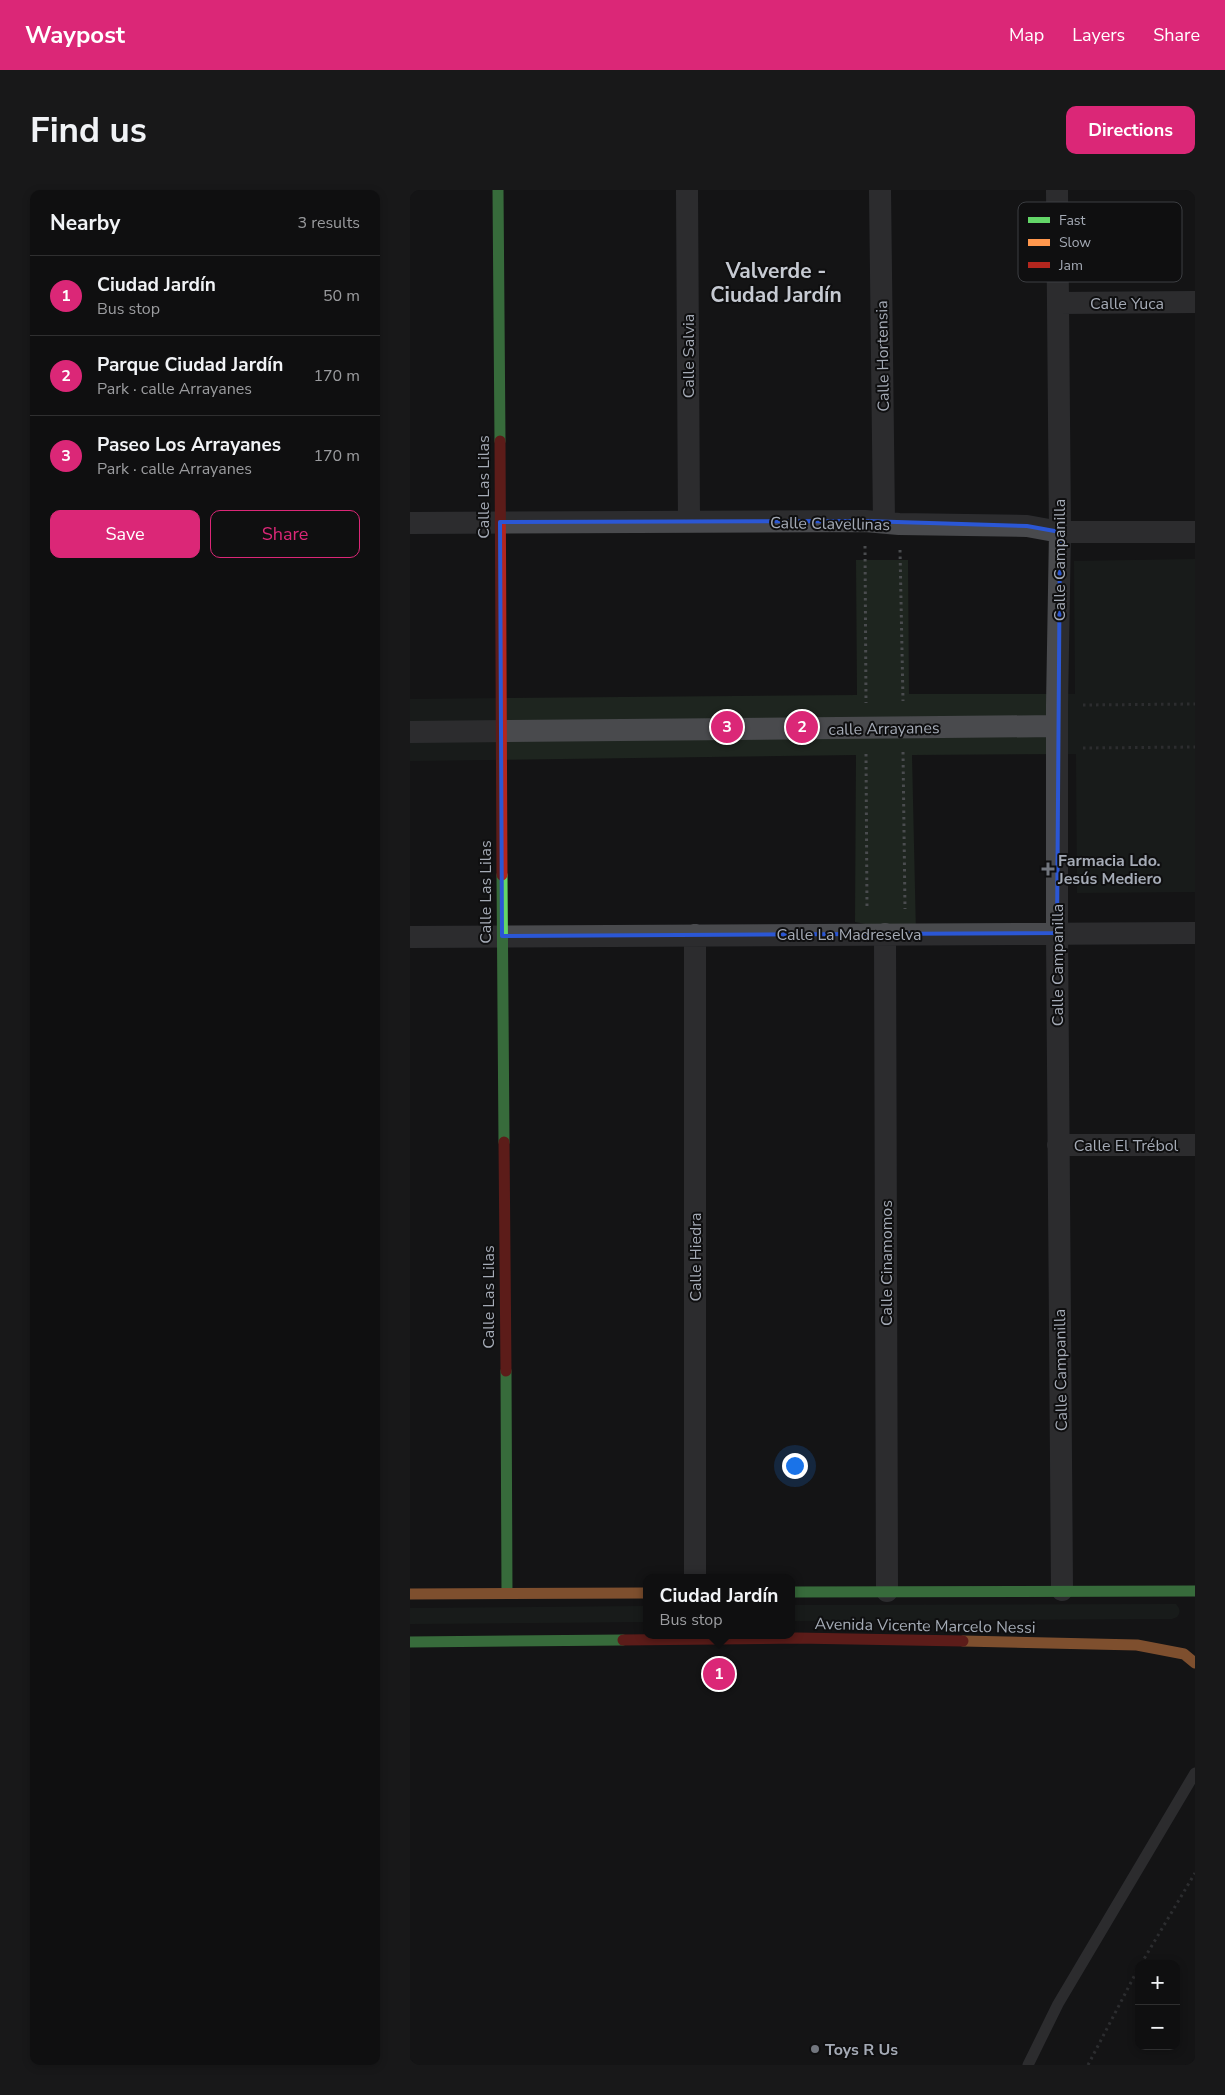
<!DOCTYPE html>
<html lang="en">
<head>
<meta charset="utf-8">
<style>
  body { margin:0; font-family:"Nunito Sans",sans-serif; background:#181819; color:#f1f3f6 }
  .controls { position:absolute; right:15px; bottom:15px; display:grid; overflow:hidden; border-radius:10px; box-shadow:0 2px 8px #0003 }
  .controls button { width:45px; height:45px; display:grid; place-items:center; padding:0; border:0; border-bottom:1px solid #2f2f30; background:#0f0f10; color:#f1f3f6; font:25px sans-serif }
  .you { position:absolute; left:384px; top:1275px; width:18px; height:18px; margin:-12px; border:4px solid #fff; border-radius:50%; background:#1a73e8; box-shadow:0 0 0 8px #1a73e833 }
  .badge { display:grid; place-items:center; width:32px; height:32px; border-radius:50%; background:#db2777; color:#fff; font-size:16px; font-weight:700 }
  .pin { position:absolute; translate:-50% -50%; border:2px solid #fff; box-shadow:0 1px 5px #0006 }
  .popup { position:absolute; left:233px; top:1384px; width:152px; height:65px; box-sizing:border-box; display:grid; place-content:center; border-radius:10px; background:#0f0f10; filter:drop-shadow(0 1px 4px #0005); font-size:16px; white-space:nowrap; color:#9b9c9f }
  .popup b { font-size:19px; color:#f1f3f6 }
  .popup::after { content:''; position:absolute; left:50%; top:100%; margin-left:-10px; border:10px solid transparent; border-top-color:#0f0f10 }
  .list { margin:0; padding:0; list-style:none }
  h2 { display:flex; justify-content:space-between; align-items:center; height:65px; margin:0; padding:0 20px; font-size:21px }
  h2 small { font-size:16px; font-weight:400; color:#9b9c9f }
  .list li { display:grid; grid-template-columns:32px 1fr auto; gap:15px; align-items:center; box-sizing:border-box; height:80px; padding:0 20px; border-top:1px solid #2f2f30 }
  .list b { display:block; font-size:19px; white-space:nowrap }
  .list p { margin:0; font-size:16px; white-space:nowrap; color:#9b9c9f }
  .list em { font-size:16px; font-style:normal; color:#9b9c9f }
  .actions { display:flex; gap:10px; padding:15px 20px }
  .actions a { flex:1; padding:11px 0; border:1px solid #db2777; border-radius:10px; text-align:center; font-size:18px; color:#db2777 }
  .actions .main { background:#db2777; color:#fff }
  .map { position:relative; flex:none; width:785px; height:1875px; overflow:hidden; border-radius:10px }
  header { display:flex; align-items:center; gap:30px; box-sizing:border-box; height:70px; padding:0 25px; background:#db2777; color:#fff }
  header strong { font-size:24px }
  nav { display:flex; gap:28px; margin-inline-start:auto; font-size:18px }
  .intro { display:flex; align-items:center; justify-content:space-between; box-sizing:border-box; height:120px; padding:0 30px }
  h1 { margin:0; font-size:35px }
  .button { padding:12px 22px; border-radius:10px; background:#db2777; color:#fff; font-size:18px; font-weight:700 }
  main { display:flex; gap:30px; padding:0 30px }
  aside { flex:1; background:#0f0f10; border-radius:10px; box-shadow:0 2px 8px #0003 }
  .map>svg:first-child { display:block }
</style>
</head>
<body>
<header>
<strong>Waypost</strong>
<nav><a>Map</a><a>Layers</a><a>Share</a></nav>
</header>
<div class="intro"><h1>Find us</h1><a class="button">Directions</a></div>
<main>
<aside>
<h2>Nearby<small>3 results</small></h2>
<ul class="list">
<li><span class="badge">1</span><div><b>Ciudad Jardín</b><p>Bus stop</p></div><em>50 m</em></li>
<li><span class="badge">2</span><div><b>Parque Ciudad Jardín</b><p>Park · calle Arrayanes</p></div><em>170 m</em></li>
<li><span class="badge">3</span><div><b>Paseo Los Arrayanes</b><p>Park · calle Arrayanes</p></div><em>170 m</em></li>
</ul>
<div class="actions"><a class="main">Save</a><a>Share</a></div>
</aside>
<div class="map">
<svg width="785" height="1875" viewBox="0 0 785 1875">
  <rect width="100%" height="100%" fill="#141415"/>
  <!-- green -->
  <path fill="#1e251f" d="M785,369V702L667,703L666,564L502,565L506,744L445,732L446,565L0,571V509L447,505L446,370H498L499,504H665L664,371Z
    M766,1414C770,1419 771,1422 767,1427L762,1429L382,1431V1415Z
    M236,1416V1432L0,1434V1418Z"/>
  <g fill="none" stroke-linecap="round" stroke-linejoin="round">
    <!-- path -->
    <path stroke="#4a4c4f" stroke-width="3" stroke-dasharray="2.5 4" stroke-linecap="butt" d="M455,356L456,513
      M490,360L493,511
      M673,515L785,514
      M673,558L785,557
      M493,562L495,719
      M456,564L457,720
      M731,1774L785,1683
      M678,1875L729,1777"/>
    <!-- lane -->
    <path stroke="#494a4d" stroke-width="11" d="M618,1875L648,1814L785,1583"/>
    <!-- street -->
    <path stroke="#494a4d" stroke-width="22" d="M277,0L279,332
      M470,0L474,332
      M647,0L650,342L647,515V743L652,1400
      M648,113L785,112
      M0,333L455,331L489,334L617,336L650,342H785
      M0,542L647,536
      M475,744L477,1401
      M0,747L785,743
      M648,955H785
      M285,1388V745"/>
    <!-- fast -->
    <path stroke="#63d668" stroke-width="11" d="M88,0L90,251
      M92,685L94,952
      M96,1181L97,1403
      M382,1402L785,1401
      M0,1452L213,1450"/>
    <!-- slow -->
    <path stroke="#ff974d" stroke-width="11" d="M0,1404L236,1403
      M553,1451L727,1455L774,1464L785,1473"/>
    <!-- jam -->
    <path stroke="#b3261e" stroke-width="11" d="M90,251L92,685
      M94,952L96,1181
      M213,1450L387,1448L553,1451"/>
  </g>
  <!-- marked area -->
  <path d="M0 0H785V1875H0ZM455,331L617,336L650,342L647,743L92,746L90,332Z" fill="#141415" fill-opacity=".55" fill-rule="evenodd"/>
  <path fill="none" stroke="#2b57d5" stroke-width="4" stroke-linejoin="round" d="M455,331L617,336L650,342L647,743L92,746L90,332Z"/>
  <!-- markers -->
  <g fill="#72767e" stroke="#0f0f10" stroke-width="2">
    <path d="M635.5 671.5h5v5h5v5h-5v5h-5v-5h-5v-5h5z"/>
    <circle cx="405" cy="1859" r="5"/>
  </g>
  <g text-anchor="middle" stroke-width="4" stroke-linejoin="round" paint-order="stroke">
    <!-- street labels -->
    <g font-size="16" fill="#a5abb6" stroke="#0f0f10">
      <text x="717" y="119">Calle Yuca</text>
      <text transform="translate(278 166) rotate(-90)" y="6">Calle Salvia</text>
      <text transform="translate(472 166) rotate(-91)" y="6">Calle Hortensia</text>
      <text transform="translate(73 297) rotate(-90)" y="6">Calle Las Lilas</text>
      <text transform="translate(420 333) rotate(1)" y="6">Calle Clavellinas</text>
      <text transform="translate(649 370) rotate(-90)" y="6">Calle Campanilla</text>
      <text transform="translate(474 538) rotate(-1)" y="6">calle Arrayanes</text>
      <text transform="translate(75 702) rotate(-90)" y="6">Calle Las Lilas</text>
      <text x="439" y="750">Calle La Madreselva</text>
      <text transform="translate(647 775) rotate(-90)" y="6">Calle Campanilla</text>
      <text x="716" y="961">Calle El Trébol</text>
      <text transform="translate(285 1067) rotate(-90)" y="6">Calle Hiedra</text>
      <text transform="translate(476 1073) rotate(-90)" y="6">Calle Cinamomos</text>
      <text transform="translate(78 1107) rotate(-90)" y="6">Calle Las Lilas</text>
      <text transform="translate(650 1180) rotate(-91)" y="6">Calle Campanilla</text>
      <text transform="translate(515 1435) rotate(1)" y="6">Avenida Vicente Marcelo Nessi</text>
    </g>
    <!-- poi labels -->
    <g font-size="16" font-weight="bold" fill="#a5abb6" stroke="#0f0f10" text-anchor="start">
      <text x="648" y="676">Farmacia Ldo.<tspan x="648" dy="18">Jesús Mediero</tspan></text>
      <text x="415" y="1865">Toys R Us</text>
    </g>
    <!-- district labels -->
    <g font-size="21" font-weight="bold" fill="#c6cad2" stroke="#0f0f10">
      <text x="366" y="88">Valverde -<tspan x="366" dy="24">Ciudad Jardín</tspan></text>
    </g>
  </g>
  <!-- legend -->
  <rect x="608" y="12" width="164" height="80" rx="8" fill="#0f0f10" stroke="#3c3e42" stroke-width="1"/>
  <rect x="618" y="27" width="22" height="6" fill="#63d668"/>
  <rect x="618" y="49" width="22" height="7" fill="#ff974d"/>
  <rect x="618" y="72" width="22" height="6" fill="#b3261e"/>
  <g font-size="14" fill="#a5abb6">
    <text x="649" y="35">Fast</text>
    <text x="649" y="57">Slow</text>
    <text x="649" y="80">Jam</text>
  </g>
</svg>
<div class="controls">
<button>+</button>
<button>−</button>
</div>
<div class="you"></div>
<div class="pin badge" style="left:309px;top:1484px">1</div>
<div class="popup"><b>Ciudad Jardín</b>Bus stop</div>
<div class="pin badge" style="left:392px;top:537px">2</div>
<div class="pin badge" style="left:317px;top:537px">3</div>
</div>
</main>
</body>
</html>
